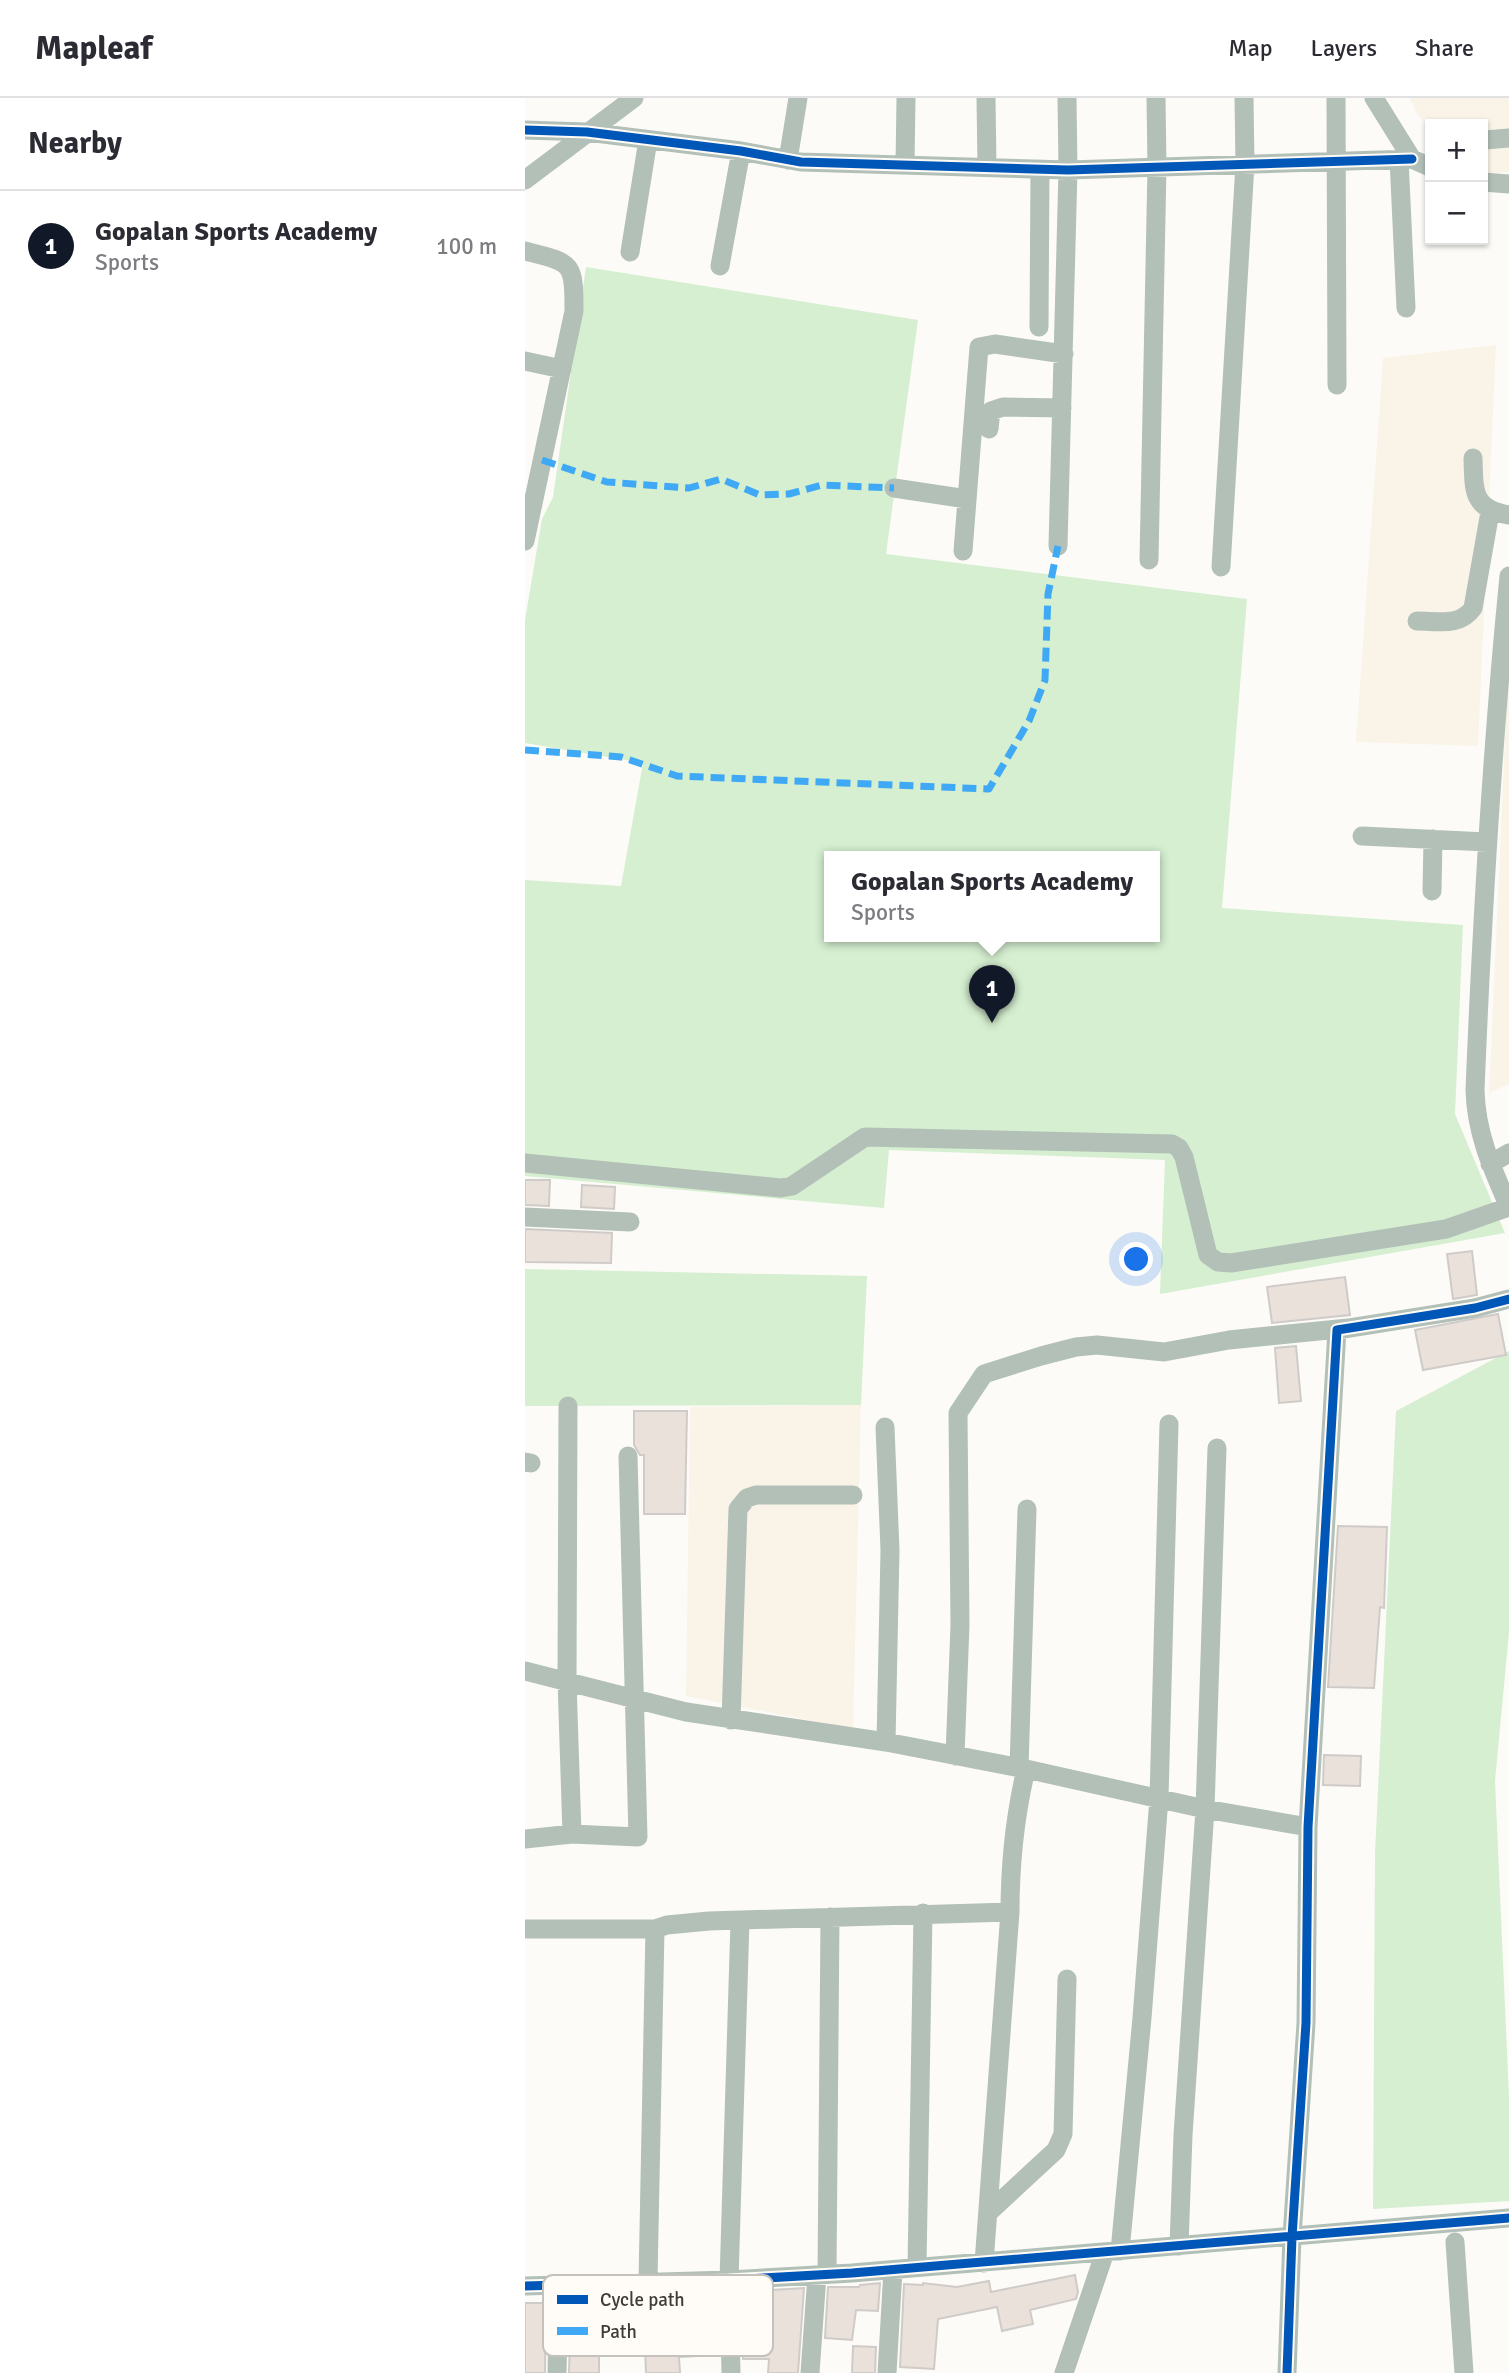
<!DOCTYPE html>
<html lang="en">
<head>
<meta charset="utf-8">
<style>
  body { margin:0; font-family:Signika,sans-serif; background:#f2f2f3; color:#2b2b33 }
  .controls { position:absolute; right:21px; top:21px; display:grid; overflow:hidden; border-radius:0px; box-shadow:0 2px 5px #0004 }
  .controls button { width:63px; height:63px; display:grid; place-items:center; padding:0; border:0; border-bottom:2px solid #e1e1e2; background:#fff; color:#2b2b33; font:35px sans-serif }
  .you { position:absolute; left:612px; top:1162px; width:24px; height:24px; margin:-18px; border:5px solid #fff; border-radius:50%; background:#1a73e8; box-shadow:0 0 0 10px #1a73e833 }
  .badge { display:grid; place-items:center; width:46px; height:46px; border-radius:50%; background:#111827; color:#fff; font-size:23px; font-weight:700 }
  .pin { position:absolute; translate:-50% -58px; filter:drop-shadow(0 2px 4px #0008) }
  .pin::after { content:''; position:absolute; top:37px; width:24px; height:21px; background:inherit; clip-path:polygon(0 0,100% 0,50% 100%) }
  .popup { position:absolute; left:299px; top:753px; width:336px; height:91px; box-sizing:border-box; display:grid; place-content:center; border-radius:0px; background:#fff; filter:drop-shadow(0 2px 5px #0005); font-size:23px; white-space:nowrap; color:#7c7c81 }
  .popup b { font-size:26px; color:#2b2b33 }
  .popup::after { content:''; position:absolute; left:50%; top:100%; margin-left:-14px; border:14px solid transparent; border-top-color:#fff }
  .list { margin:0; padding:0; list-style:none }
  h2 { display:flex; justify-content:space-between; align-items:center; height:91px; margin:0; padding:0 28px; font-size:30px }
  h2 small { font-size:23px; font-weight:400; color:#7c7c81 }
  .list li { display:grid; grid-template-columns:46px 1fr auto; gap:21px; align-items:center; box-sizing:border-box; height:112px; padding:0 28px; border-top:2px solid #e1e1e2 }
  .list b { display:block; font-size:26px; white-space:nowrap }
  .list p { margin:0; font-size:23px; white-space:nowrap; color:#7c7c81 }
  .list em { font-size:23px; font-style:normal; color:#7c7c81 }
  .map { position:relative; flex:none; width:984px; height:2275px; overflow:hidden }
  header { display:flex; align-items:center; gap:42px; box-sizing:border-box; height:98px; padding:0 35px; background:#fff; border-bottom:2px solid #e1e1e2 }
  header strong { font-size:33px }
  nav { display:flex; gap:38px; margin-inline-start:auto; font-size:24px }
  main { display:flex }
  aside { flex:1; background:#fff }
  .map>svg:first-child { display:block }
</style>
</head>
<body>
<header>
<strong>Mapleaf</strong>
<nav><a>Map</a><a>Layers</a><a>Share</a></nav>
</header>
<main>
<aside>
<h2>Nearby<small></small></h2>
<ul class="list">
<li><span class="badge">1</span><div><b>Gopalan Sports Academy</b><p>Sports</p></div><em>100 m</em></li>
</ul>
</aside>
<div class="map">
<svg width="984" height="2275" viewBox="0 0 984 2275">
  <rect width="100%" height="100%" fill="#fdfbf8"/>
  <!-- built -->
  <path fill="#faf3e8" d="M885,0H984V74L958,76V26H905V30L892,16Z
    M971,247L953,648L831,644L858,260Z
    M984,555V986L964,995Z
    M336,1307L328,1631L161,1598L165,1309Z"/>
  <!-- green -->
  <path fill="#d5efd0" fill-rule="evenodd" d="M61,169L393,222L361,456L722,501L697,810L938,827L930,1016L980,1135L635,1196L640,1062L364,1052L359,1110L0,1078V782L96,788L118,665L0,645V522L17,421L28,399ZM304,759H630V839H304Z
    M0,1171L342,1178L336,1307L0,1308Z
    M984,1253V1534L970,1683L984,1999V2103L848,2111L850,1755L871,1313Z"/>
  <!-- building -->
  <path fill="#eae1da" stroke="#cfcbc8" stroke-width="2" d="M0,1082H25L24,1108L0,1107Z
    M57,1087L90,1089L89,1111L56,1109Z
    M0,1131L87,1135L86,1165L0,1164Z
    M947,1153L952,1197L928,1201L922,1156Z
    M820,1179L825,1217L747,1225L742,1189Z
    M973,1216L981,1257L898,1272L890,1232Z
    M771,1248L776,1303L754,1305L750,1250Z
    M109,1313H162L160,1416H119V1357H115L109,1347Z
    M813,1428L862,1429L859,1510L855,1509L849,1590L803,1589Z
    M799,1657L836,1658L835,1688L798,1687Z
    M550,2177L553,2194L551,2201L505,2212L508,2226L477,2233L472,2209L413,2221L409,2271L375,2269L379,2186L398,2187V2185L432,2189L464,2183L466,2194Z
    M355,2185L353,2213L331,2212L327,2242L300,2240L303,2189H334L335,2187Z
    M279,2190L273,2275H243L244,2261H218L217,2205L246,2204V2192Z
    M192,2195L193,2257L154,2259L155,2275H121L119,2225L74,2226V2275H44L46,2199Z
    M0,2205H21L20,2275H0Z
    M328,2248L351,2249L350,2275H327Z"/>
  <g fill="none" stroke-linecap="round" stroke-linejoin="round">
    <!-- minor -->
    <path stroke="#b2c0b8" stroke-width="19" d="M461,0L462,69
      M811,0L812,287
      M849,0L887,61L905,69
      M0,32L62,34L216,53L276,64L543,72L887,61
      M960,42L984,40
      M874,61L881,210
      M263,62L273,0
      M380,67L381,0
      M0,82L109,0
      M958,84L984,86
      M0,153C47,165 49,163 49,213L0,443
      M105,154L123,42
      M195,168L216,53
      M514,229L515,71
      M0,263L37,271
      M464,331L466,313L478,309L537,310
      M948,360C949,393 947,411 984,417
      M369,390L442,401
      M533,448L543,72L542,0
      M438,453L454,249L470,246L539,256
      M624,462L632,69L631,0
      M696,469L720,66L719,0
      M984,478C967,649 957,820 950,992C951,1035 967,1070 984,1109
      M892,523C913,523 935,529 948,510L965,414
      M837,738L962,744
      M907,793L908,741
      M0,1065L256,1090L267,1088L340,1039L647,1046L654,1050L659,1059L683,1157L693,1164L706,1165L921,1131L984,1109
      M965,1066L984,1055
      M0,1119L105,1124
      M43,1308L42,1583L47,1736
      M360,1329L365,1452L361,1644
      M0,1364L6,1365
      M0,1573L161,1614L361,1644L501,1671L680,1711L783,1729
      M206,1622L213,1411L222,1400L231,1397H328
      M430,1658L435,1527L433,1315L459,1276L516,1258L551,1249L572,1247L639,1254L704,1242L823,1230
      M494,1670L502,1411
      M0,1741L47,1736L113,1739L103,1358
      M0,1831H130L142,1827L184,1823L485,1814
      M463,2115L531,2052L538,2036L542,1881
      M930,2144L939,2275
      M654,2148L658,2037L680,1711L692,1350
      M595,2153L617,1920L634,1700L644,1326
      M459,2165L485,1814C485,1765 490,1718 501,1671
      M392,2169L398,1815
      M302,2176L305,1819
      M123,2183L130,1831
      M0,2188L204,2182L327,2175L984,2120
      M32,2275L34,2186
      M206,2275L204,2182L215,1823
      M285,2275L292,2177
      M362,2275L368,2172
      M539,2275L580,2154
      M762,2275L767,2139L781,1925L783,1729L812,1232L950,1210L984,1201"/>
    <!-- quiet -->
    <path stroke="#3fa9f5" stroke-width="7" stroke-dasharray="14 7" stroke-linecap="butt" d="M17,362L82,384L164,390L196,381L235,397L264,396L297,387L369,390
      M0,652L96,659L152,678L464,691L504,623L520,582L523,496L533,448"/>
    <!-- cycleway casing -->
    <g stroke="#fffbf6" stroke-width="13">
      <path id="cycleway" d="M0,32L62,34L216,53L276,64L543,72L887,61
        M0,2188L204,2182L327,2175L984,2120
        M762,2275L767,2139L781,1925L783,1729L812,1232L950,1210L984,1201"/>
    </g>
    <!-- cycleway -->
    <use href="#cycleway" stroke="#0057b8" stroke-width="9"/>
  </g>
  <!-- legend -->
  <rect x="18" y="2177" width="230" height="81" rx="10" fill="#fffbf6" stroke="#c5c2bd" stroke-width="2"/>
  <rect x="32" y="2197" width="31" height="9" fill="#0057b8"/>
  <rect x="32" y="2229" width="31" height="8" fill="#3fa9f5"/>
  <g font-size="19" fill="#3f3c37">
    <text x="75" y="2208">Cycle path</text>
    <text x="75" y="2240">Path</text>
  </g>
</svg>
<div class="controls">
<button>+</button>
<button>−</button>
</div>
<div class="you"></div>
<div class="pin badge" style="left:467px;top:925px">1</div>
<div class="popup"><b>Gopalan Sports Academy</b>Sports</div>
</div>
</main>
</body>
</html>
